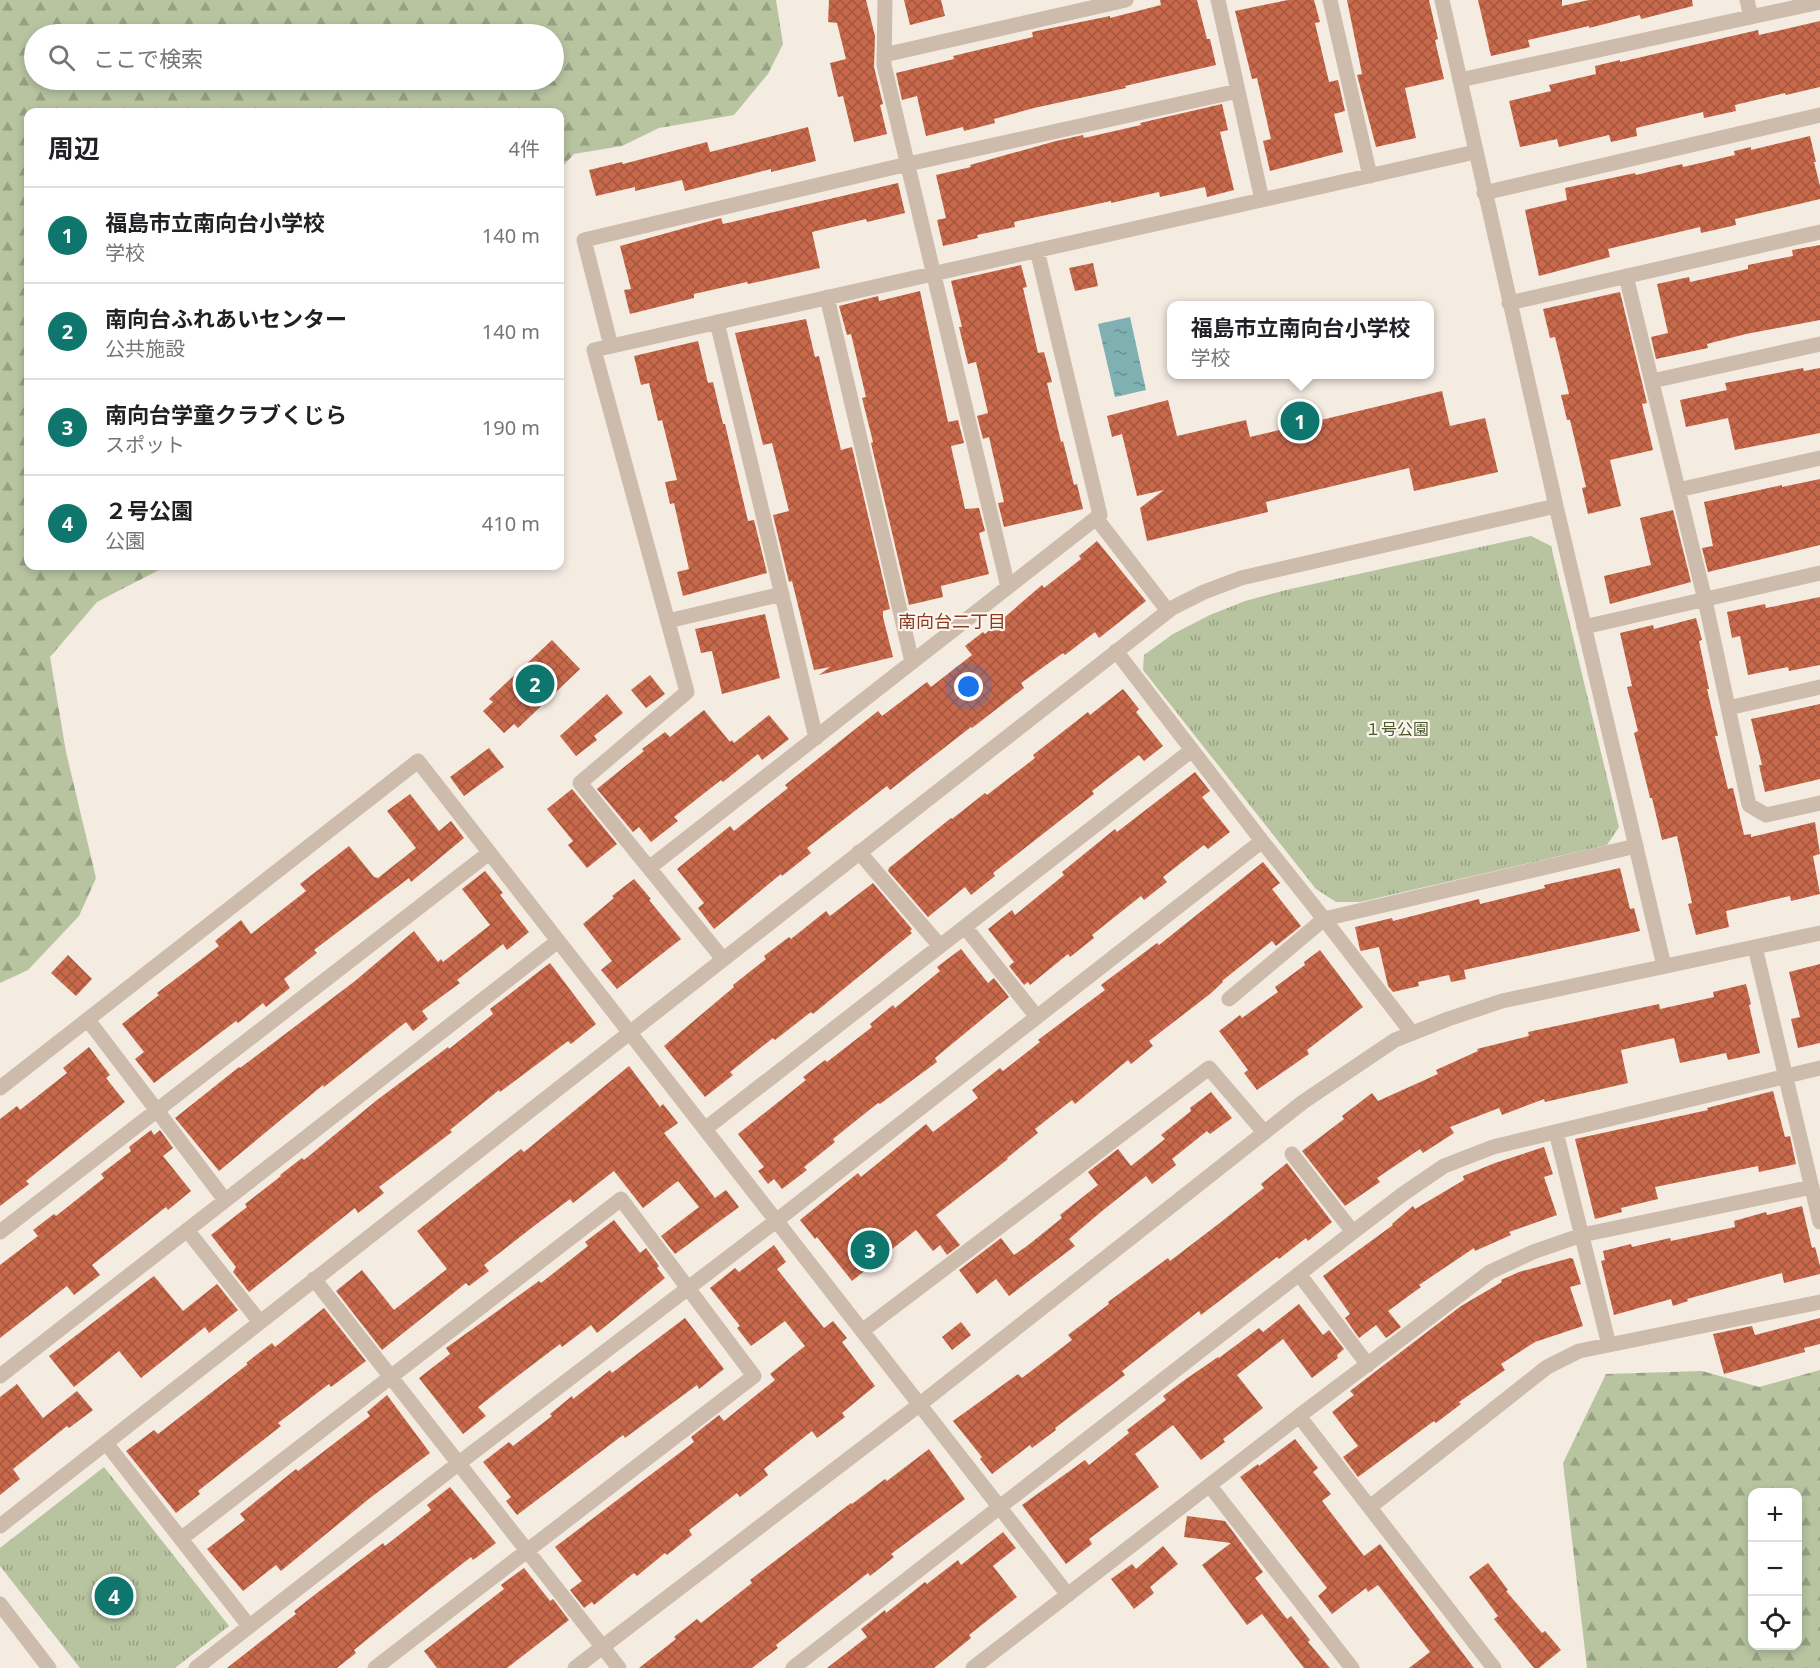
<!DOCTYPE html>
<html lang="ja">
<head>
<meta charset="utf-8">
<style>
  body { margin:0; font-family:"Noto Sans","Noto Sans JP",sans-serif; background:#f6f6f6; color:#202124 }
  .controls { position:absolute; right:18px; bottom:18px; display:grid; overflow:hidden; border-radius:12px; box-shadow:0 3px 9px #0003 }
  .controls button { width:54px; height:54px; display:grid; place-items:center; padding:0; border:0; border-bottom:2px solid #e0e0e0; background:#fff; color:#202124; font:30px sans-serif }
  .you { position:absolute; left:969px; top:687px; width:21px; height:21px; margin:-15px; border:4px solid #fff; border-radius:50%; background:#1a73e8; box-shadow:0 0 0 9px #1a73e833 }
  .badge { display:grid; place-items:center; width:39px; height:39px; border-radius:50%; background:#0f766e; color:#fff; font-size:20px; font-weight:700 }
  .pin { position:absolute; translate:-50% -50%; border:3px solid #fff; box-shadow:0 2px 6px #0006 }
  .popup { position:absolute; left:1167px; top:301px; width:267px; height:78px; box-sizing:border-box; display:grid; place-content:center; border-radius:12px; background:#fff; filter:drop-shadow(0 2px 4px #0005); font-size:20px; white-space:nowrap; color:#757577 }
  .popup b { font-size:22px; color:#202124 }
  .popup::after { content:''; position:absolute; left:50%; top:100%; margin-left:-12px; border:12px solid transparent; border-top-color:#fff }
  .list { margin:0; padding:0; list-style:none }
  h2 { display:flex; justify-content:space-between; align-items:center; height:78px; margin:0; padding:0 24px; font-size:26px }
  h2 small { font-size:20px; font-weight:400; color:#757577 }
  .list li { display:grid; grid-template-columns:39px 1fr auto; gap:18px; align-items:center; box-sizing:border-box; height:96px; padding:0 24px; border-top:2px solid #e0e0e0 }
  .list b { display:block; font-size:22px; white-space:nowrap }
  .list p { margin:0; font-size:20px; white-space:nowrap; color:#757577 }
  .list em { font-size:20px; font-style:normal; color:#757577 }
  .icon { flex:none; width:33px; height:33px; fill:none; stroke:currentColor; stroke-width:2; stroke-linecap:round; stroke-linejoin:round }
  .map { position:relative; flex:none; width:1820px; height:1668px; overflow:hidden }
  .search { position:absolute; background:#fff; box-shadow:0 3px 9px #0003; left:24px; top:24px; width:540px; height:66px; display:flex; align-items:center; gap:15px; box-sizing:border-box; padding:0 21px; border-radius:33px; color:#757577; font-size:22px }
  .panel { position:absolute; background:#fff; box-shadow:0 3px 9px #0003; left:24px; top:108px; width:540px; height:462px; border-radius:12px }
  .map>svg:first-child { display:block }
</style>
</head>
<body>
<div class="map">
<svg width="1820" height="1668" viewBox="0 0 1820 1668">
  <defs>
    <pattern id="grass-tufts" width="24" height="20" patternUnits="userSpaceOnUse" patternTransform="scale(1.5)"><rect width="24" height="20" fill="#b8c4a0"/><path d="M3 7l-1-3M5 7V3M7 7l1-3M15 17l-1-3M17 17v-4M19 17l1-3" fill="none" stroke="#97a083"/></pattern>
    <pattern id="forest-firs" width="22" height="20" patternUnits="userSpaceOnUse" patternTransform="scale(1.5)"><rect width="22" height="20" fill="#b8c4a0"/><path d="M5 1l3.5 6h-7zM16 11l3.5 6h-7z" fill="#97a083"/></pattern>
    <pattern id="water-ripples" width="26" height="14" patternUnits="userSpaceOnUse" patternTransform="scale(1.5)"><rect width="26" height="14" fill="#7fb0b2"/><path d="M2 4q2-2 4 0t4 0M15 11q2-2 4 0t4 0" fill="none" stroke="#699091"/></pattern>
    <pattern id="building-cross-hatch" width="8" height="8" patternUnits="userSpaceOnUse" patternTransform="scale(1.5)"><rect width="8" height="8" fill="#c8694b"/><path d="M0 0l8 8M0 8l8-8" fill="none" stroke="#a4573f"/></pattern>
  </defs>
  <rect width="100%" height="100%" fill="#f4ebe1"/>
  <!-- grass -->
  <path fill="url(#grass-tufts)" d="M1531,536L1551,546L1619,827L1607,845L1360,902H1336L1316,889L1143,670L1144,655L1173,634L1210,615L1245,601L1286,590Z
    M104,1467L229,1626L175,1668H80L0,1566V1548Z"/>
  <!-- forest -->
  <path fill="url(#forest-firs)" fill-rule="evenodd" d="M0,0H776L783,44L768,74L734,115L659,128L622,146L574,154L560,169V112H28V566H176L159,570L97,602L50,657L66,752L96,878L79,916L28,970L0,983ZM34,34H554V80H34Z
    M1820,1370V1668H1587L1563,1463L1606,1374L1702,1371L1759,1387ZM1752,1492H1798V1646H1752Z"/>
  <!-- water -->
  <path fill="url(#water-ripples)" d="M1130,317L1146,390L1115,397L1098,324Z"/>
  <!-- building -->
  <path fill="url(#building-cross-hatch)" d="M829,0H866L875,36L874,67L883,104L880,105L887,134L854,142L843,96L838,97L830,63L846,59L837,23L828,22Z
    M904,0H941L945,16L910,25Z
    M1160,0H1197L1207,39H1210L1216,65L1125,86L1126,88L1034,108L994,119L995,123L964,131L963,127L926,136L917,96L902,100L896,73L954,59L953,56L1033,37L1032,32L1110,16V18L1161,5Z
    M1288,0H1314L1320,22L1315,23L1329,82L1338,80L1345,111L1334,114L1343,152L1270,171L1263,141L1271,139L1257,78L1252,79L1235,11Z
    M1347,0H1429L1438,39L1435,40L1444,79L1405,88L1416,138L1376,147L1357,75L1362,74Z
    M1478,0H1562V6L1589,0H1692L1693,6L1641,19L1640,15L1589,28V26L1528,40L1530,47L1491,56Z
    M1820,21V87L1786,95L1785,93L1735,105L1736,111L1704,118L1703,112L1636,128L1637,136L1611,142L1609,135L1559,147L1557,139L1520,147L1509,101L1551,91L1549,85L1596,74L1595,66L1620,60V62L1758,30L1759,35Z
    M1222,104L1228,130L1220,132L1234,190L1207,197L1205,187L1160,197L1159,192L1111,203V201L1014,222L1015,227L977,235L978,238L943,246L937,220L946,218L936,175L971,167L970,165L1056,141L1083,135L1084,138L1141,125L1140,123Z
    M808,127L816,161L771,172V169L685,191L682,180L635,191V187L596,196L589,170L622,162L623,164L707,142L710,152Z
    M1810,136L1816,162H1814L1820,186V199L1735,219L1736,225L1701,233L1700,227L1608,249L1610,257L1539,276L1525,210L1567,200L1565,188L1635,173L1636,175L1682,164L1683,167L1735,155L1734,151L1751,147V150Z
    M898,183L905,213L867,222L866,219L812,232L820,268L748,284L747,282L694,294V298L630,314L624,290L631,289L620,246L721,218L723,224Z
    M1820,245V320L1746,334L1707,344L1708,348L1656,359L1651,337L1668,333L1657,284L1689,277L1690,282L1748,269V265L1793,256L1792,250Z
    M1093,263L1098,286L1075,291L1069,268Z
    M1021,265L1027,287L1023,288L1038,353L1044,352L1052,382L1047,383L1061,442L1063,441L1074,485L1077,484L1083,509L1004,527L998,503L1004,502L989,437L983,439L977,416L988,413L976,362L968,364L959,327H962L951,281Z
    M920,291L948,422L958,420L964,443L951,446L965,509L979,508L985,531L979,533L989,574L941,586L943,597L909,605L871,443L873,442L862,398L866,397L851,334L847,335L839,306L878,296L879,301Z
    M1620,292L1647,403L1642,404L1653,450L1610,460L1621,506L1588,514L1582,488L1586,487L1570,420H1567L1561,395L1569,394L1555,337L1550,338L1543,309Z
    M806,319L815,357L819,356L841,450L852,447L890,609L883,611V617L893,657L819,675L830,667L814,670L792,581L789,582L773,515L789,511L772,443L763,445L735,333Z
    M698,341L708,383L713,382L723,424H725L748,521L754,520L767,573L683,596L677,572L689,569L674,503L670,504L665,482L677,480L662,420L658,421L649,383L641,385L634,356Z
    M1803,368L1804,371L1820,368V433L1735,450L1728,418L1686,427L1680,400L1727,390L1725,383Z
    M1442,391L1450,426L1485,418L1498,472L1414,491L1409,468L1266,502L1268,512L1147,541L1140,508L1164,490L1137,496L1122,434L1112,437L1107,416L1168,400L1177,436L1246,420L1250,437Z
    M1820,479V545L1708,572L1702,548L1713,546L1704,502L1782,485V487Z
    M1673,510L1691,582L1610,604L1604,576L1651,565L1640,518Z
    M1097,541L1146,601L1099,638L1095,632L1065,655L1063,653L1021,683L1024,688L972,728L971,727L890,790L887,786L807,848L811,853L782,876L781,874L714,929L698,908L704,903L677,869L730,826L734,831L788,788L785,785L878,711L882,716L927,682L931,687L972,655L965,646L983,632L985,634L1042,585L1044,588L1081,559L1079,556Z
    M1820,597V665L1789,671L1788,667L1748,675L1740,636L1732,638L1727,612L1765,604L1766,608Z
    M765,614L780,678L722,694L712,651L701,653L695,629Z
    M1696,618L1702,640L1699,641L1709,689H1707L1718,736H1715L1728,789L1733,788L1744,835L1751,834V837L1815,822L1820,854L1813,856L1820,894L1791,901L1790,896L1726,911L1729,927L1696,935L1688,904L1692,903L1677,836L1662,840L1652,798H1650L1634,733L1638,731L1627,687L1632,686L1620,633L1653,625L1654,629Z
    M552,640L580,669L518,728L514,724L504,733L483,711L493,702L489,699Z
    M650,675L665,694L646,708L631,690Z
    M1123,689L1139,709L1136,712L1163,746L1144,761L1139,755L1092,791L1094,794L993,873L995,876L971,895L965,887L928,917L888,871L889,868L951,818L952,819L985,793L987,795L1035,758L1033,755L1088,712L1090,715Z
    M607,694L623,713L594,736L597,740L576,756L560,736Z
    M1820,704V779L1765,792L1759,765H1762L1751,719Z
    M704,710L730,742L732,740L734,743L769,715L789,739L762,760L758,754L723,782L721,780L674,817L678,821L651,842L639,827L633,832L597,789L644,751L642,749L665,732L670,737Z
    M489,748L504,767L464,796L450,777Z
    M1195,772L1210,791L1202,797L1230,832L1208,849L1204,845L1163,877L1167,882L1144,900L1141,896L1092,935L1094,938L1070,957L1068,954L1030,985L1028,982L1024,985L1009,966L1014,962L988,929L1012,910L1015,915L1064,875L1062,872L1115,829L1117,832Z
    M572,789L617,844L587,868L568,845L573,841L547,809Z
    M410,794L439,831L451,821L464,838L411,882L409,878L314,950L317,953L284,979L290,988L266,1007L263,1003L238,1023L236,1021L154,1083L135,1059L144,1052L122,1024L159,995L157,993L219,946L215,941L241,920L251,934L306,891L300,884L349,846L374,877L378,878L416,848L387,811Z
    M1263,862L1280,883L1272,889L1301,926L1276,946L1272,941L1222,981L1223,982L1210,994L1149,1041L1153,1046L1131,1064L1128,1060L1075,1104L1072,1100L1035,1129L1038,1133L1007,1158L1008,1159L936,1215L960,1245L947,1255L940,1245L933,1251L916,1230L852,1281L817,1237L815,1239L800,1220L858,1173L861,1177L926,1124L933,1132L978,1098L972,1090L1000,1068L1003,1071L1040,1042L1038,1040L1105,990L1101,985L1157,943L1159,945Z
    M1620,868L1630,909L1634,908L1640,931L1464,970L1466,979L1451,982L1449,975L1418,982L1419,986L1393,992L1388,986L1379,947L1361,951L1360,950L1355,927L1392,918L1393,921L1479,899L1480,904L1545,888L1544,885Z
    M485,871L503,893L500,895L529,932L507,950L503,944L457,980L460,983L422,1011L428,1019L413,1031L406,1022L324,1087L323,1085L219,1171L175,1118L239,1067L240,1068L268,1047L355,981L414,931L438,962L441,959L443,962L490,925L462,889Z
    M634,879L651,899L649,900L681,939L617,989L601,970L612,961L583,924L614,898L612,896Z
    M873,883L912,929L910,931L912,933L813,1014L811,1012L775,1040L773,1038L730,1072L733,1075L705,1097L664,1046L734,987L733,985L766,959L764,956L789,937L791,939L826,911L830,916Z
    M961,949L988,983L994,978L1009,997L935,1058L937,1062L880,1104L878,1103L833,1139L835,1142L804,1167L807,1170L782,1189L774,1179L768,1184L758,1171L764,1167L738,1134L806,1080L803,1077L825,1060L827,1062L872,1027L870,1024L893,1005L895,1008L940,971L937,967Z
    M1320,950L1363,1007L1307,1050L1309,1054L1257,1090L1244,1073L1248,1070L1219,1031L1240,1015L1242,1018L1278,992L1275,987L1305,965L1304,962Z
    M68,955L92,979L76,996L51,973Z
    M550,963L596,1024L571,1044L568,1041L500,1092L499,1090L450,1130L452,1132L379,1187L384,1193L358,1213L355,1208L249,1292L233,1272L236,1267L211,1235L247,1207L245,1204L281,1176L280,1175L302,1158L304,1160L377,1100L448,1047L449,1049L493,1014L490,1009Z
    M1820,964V1043L1798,1048L1791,1019L1800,1017L1789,972Z
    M1746,984L1751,1004L1749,1005L1760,1053L1728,1060L1726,1053L1680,1063L1674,1038L1621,1050L1628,1083L1545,1102L1544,1099L1502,1115L1499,1108L1450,1127L1454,1133L1423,1153L1420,1149L1377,1178L1380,1182L1345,1206L1302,1151L1344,1119L1342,1116L1372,1093L1378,1101L1438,1074L1436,1070L1478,1051L1477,1049L1529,1036L1528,1032L1659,1004L1660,1009L1714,997L1713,992Z
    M89,1047L110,1075L106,1078L125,1102L26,1181L29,1184L0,1206V1119L17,1106L20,1110L67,1073L63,1068Z
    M629,1066L660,1107L663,1104L678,1123L664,1133L715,1198L726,1190L739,1207L675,1254L661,1236L699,1207L678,1181L643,1208L614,1171L573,1203L570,1199L534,1226L484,1265L489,1271L469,1286L466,1283L382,1350L336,1291L362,1270L394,1310L447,1269L417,1231L521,1149L524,1152Z
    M1773,1091L1785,1137L1790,1136L1796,1164L1759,1172L1758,1166L1655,1187L1658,1199L1621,1208L1622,1212L1595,1219L1575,1139L1708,1110L1707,1108Z
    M1211,1092L1232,1118L1210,1134L1207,1131L1172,1159L1176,1165L1152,1184L1146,1176L1102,1211L1069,1239L1075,1246L1009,1296L996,1279L977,1294L959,1270L1001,1238L1014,1255L1027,1246L1062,1218L1060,1215L1098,1185L1088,1172L1118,1149L1131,1166L1165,1139L1161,1135L1191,1111L1190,1108Z
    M151,1130L154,1135L160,1130L173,1148L163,1156L191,1191L168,1210L166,1207L92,1265L100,1275L74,1295L67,1286L0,1338V1265L38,1236L33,1230L54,1214L56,1216L104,1178L101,1174L131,1151L129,1147Z
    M1544,1147L1553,1174L1544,1177L1557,1215L1509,1232L1511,1235L1475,1251L1474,1248L1419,1285L1421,1287L1388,1311L1401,1327L1386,1338L1376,1325L1359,1338L1345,1318L1350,1314L1323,1276L1393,1225L1392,1224L1413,1206L1415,1209L1464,1180L1463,1176L1495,1163Z
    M1287,1163L1332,1222L1308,1241L1306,1238L1279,1259L1277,1257L1201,1315L1199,1311L1122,1371L1125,1375L1055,1428L1056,1430L1032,1448L1030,1445L992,1474L980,1459L982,1457L953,1421L1018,1374L1022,1378L1072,1340L1068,1335L1109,1304L1108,1302L1168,1258L1170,1261L1221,1222L1264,1188L1261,1184Z
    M1802,1206L1812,1248L1815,1247L1820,1266V1274L1784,1283L1782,1273L1687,1299L1688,1301L1673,1306L1671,1299L1614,1315L1601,1261L1605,1260L1603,1251L1631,1244L1632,1247L1670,1238L1671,1241L1735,1227L1734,1221L1766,1212L1767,1215Z
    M614,1220L640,1253L646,1248L659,1266L657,1268L665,1278L597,1333L591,1325L562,1347L560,1344L519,1375L478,1407L486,1416L463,1434L419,1378L450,1354L446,1348L539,1281L541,1283L588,1246L585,1242Z
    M774,1245L786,1262L777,1269L824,1328L833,1321L847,1338L842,1342L875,1386L842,1413L845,1417L817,1438L812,1431L764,1469L768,1475L740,1497L737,1493L689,1530L692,1535L667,1555L665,1553L637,1576L634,1573L594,1605L592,1602L584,1608L570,1590L582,1581L555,1547L694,1442L691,1437L719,1415L724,1421L775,1380L770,1374L805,1346L785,1321L751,1346L737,1328L740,1326L710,1288L735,1268L739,1272Z
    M1570,1258L1573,1259L1581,1284L1570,1287L1583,1326L1535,1342L1501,1364L1505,1370L1459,1402L1461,1404L1436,1423L1434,1421L1358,1477L1343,1457L1358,1446L1332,1412L1354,1395L1350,1391L1461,1306L1502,1282L1501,1280L1519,1272Z
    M154,1276L183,1311L217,1284L238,1310L209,1333L205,1327L141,1378L119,1351L74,1387L49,1356Z
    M1299,1304L1323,1335L1329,1330L1344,1349L1337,1355L1338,1358L1312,1378L1283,1339L1237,1375L1263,1408L1223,1439L1225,1442L1201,1460L1173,1425L1135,1454L1159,1487L1089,1539L1092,1544L1066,1564L1022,1505L1085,1460L1089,1465L1129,1433L1127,1430L1166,1400L1163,1396L1186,1379L1218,1357L1219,1358L1259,1328L1263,1332Z
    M324,1308L366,1361L331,1387L329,1384L278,1423L281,1426L198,1491L200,1494L176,1513L126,1451L154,1430L158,1434L248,1364L246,1363L272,1343L275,1347Z
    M685,1318L724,1369L699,1389L697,1385L625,1438L623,1435L517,1515L506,1501L511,1497L483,1462L509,1442L513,1446L552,1416L550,1414L572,1396L573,1399L610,1370L612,1373Z
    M1820,1318V1344L1804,1348L1805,1352L1724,1374L1713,1334L1752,1326L1755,1335Z
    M961,1322L971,1335L952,1350L942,1337Z
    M17,1384L43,1418L77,1391L93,1410L69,1428L67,1426L13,1469L20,1479L0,1495V1397Z
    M387,1395L430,1453L370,1498L281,1571L276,1565L243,1591L207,1549L245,1520L240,1514L296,1469L298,1471L370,1416L367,1412Z
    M1295,1439L1318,1468L1313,1472L1331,1494L1322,1501L1364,1556L1380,1544L1474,1668H1409L1430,1652L1378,1585L1368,1592L1366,1588L1332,1614L1318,1596L1327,1588L1240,1477L1258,1464L1259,1466Z
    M929,1449L965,1499L891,1554L894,1557L870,1576L868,1573L776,1645L778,1648L752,1668H639L676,1639L674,1637L697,1619L701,1623L752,1583L750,1580L851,1503L852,1504L885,1479L887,1481Z
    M450,1487L496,1543L473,1560L471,1557L426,1592L354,1650L356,1653L337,1668H227L296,1614L294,1611L317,1593L383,1543L385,1546L431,1510L427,1505Z
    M1187,1516L1225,1521L1263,1572L1255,1578L1287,1619L1291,1616L1310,1640L1308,1642L1330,1668H1304L1262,1614L1247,1625L1202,1565L1231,1543L1184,1537Z
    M1003,1532L1016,1548L993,1566L1017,1597L969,1635L971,1638L934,1668H827L867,1637L861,1629L885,1610L886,1613L925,1582L927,1584L958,1560L961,1565Z
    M1163,1546L1178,1564L1150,1587L1154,1593L1134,1609L1111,1579L1132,1564L1136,1569Z
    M1488,1563L1508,1590L1506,1591L1542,1633L1545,1631L1561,1650L1539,1668H1534L1494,1619L1498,1616L1469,1577Z
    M524,1568L550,1601L553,1599L569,1620L507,1668H437L424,1651L504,1589L501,1585Z"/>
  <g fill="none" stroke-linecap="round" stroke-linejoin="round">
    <!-- minor -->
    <path stroke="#cdbbac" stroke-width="15" d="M885,0L884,65L1008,587
      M1218,0L1262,200
      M1330,0L1370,176
      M1747,0L1751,17
      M884,55L1126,0
      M1460,80L1820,2
      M1484,193L1820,115
      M1626,276L1705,600L1749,805L1766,815L1820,803
      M827,297L912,662
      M1509,303L1820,232
      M717,322L816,738
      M611,346L584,240L908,164L1238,91
      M1652,381L1820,344
      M1678,490L1820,458
      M1096,518L1168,611
      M668,621L782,594
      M1584,627L1820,573
      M1116,651L1262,841L1324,919L1636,846
      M1728,708L1820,687
      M859,852L940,946
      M649,868L1100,515L1037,250
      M965,927L1037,1017
      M1755,947L1820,1222
      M723,959L580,783L687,692L594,350L1475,152
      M1229,999L1324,919L1412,1033
      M88,1020L225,1200
      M0,1088L418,761L1068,1595
      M705,1129L1192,750
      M1556,1132L1609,1345
      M1292,1154L1353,1232
      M187,1230L260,1322
      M0,1232L489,853
      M1299,1274L1368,1365
      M314,1279L619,1668
      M862,1331L1209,1068L1264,1132
      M0,1376L558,941
      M1299,1416L1494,1668
      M106,1443L249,1626
      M1210,1486L1352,1668
      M1370,1507L1547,1367L1579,1351L1820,1302
      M182,1538L621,1199L754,1376L375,1668
      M196,1668L459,1463L776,1221L1262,841
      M793,1668L1353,1232L1403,1194L1444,1166L1493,1147L1820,1068
      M973,1668L1299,1416L1490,1272L1533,1252L1582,1235L1812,1187"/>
    <!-- tertiary -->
    <path stroke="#cdbbac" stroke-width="15" d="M1442,0L1556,506L1664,966
      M0,1526L1172,608L1204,592L1241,578L1556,506
      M0,1604L49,1668
      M575,1668L919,1405L1303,1102L1395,1040L1448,1019L1502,1001L1820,933"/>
  </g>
  <g text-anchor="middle" stroke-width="4.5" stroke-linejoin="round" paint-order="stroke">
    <!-- park labels -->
    <g font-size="16" fill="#4a5a2e" stroke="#fbf5ee">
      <text x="1397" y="735">１号公園</text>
    </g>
    <!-- neighbourhood labels -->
    <g font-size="18" fill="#8c3b22" stroke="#fbf5ee">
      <text x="952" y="628">南向台二丁目</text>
    </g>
  </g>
</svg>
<div class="controls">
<button>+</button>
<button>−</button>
<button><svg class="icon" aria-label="locate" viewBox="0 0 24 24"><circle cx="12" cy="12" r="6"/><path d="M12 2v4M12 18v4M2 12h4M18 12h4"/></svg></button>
</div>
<div class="you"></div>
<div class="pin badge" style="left:1300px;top:421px">1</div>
<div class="popup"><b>福島市立南向台小学校</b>学校</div>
<div class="pin badge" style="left:535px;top:684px">2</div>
<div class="pin badge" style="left:870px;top:1250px">3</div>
<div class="pin badge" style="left:114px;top:1596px">4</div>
<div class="search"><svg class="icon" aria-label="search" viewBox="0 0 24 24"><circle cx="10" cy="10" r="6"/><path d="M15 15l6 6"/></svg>ここで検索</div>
<section class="panel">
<h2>周辺<small>4件</small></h2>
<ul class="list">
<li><span class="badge">1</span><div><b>福島市立南向台小学校</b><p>学校</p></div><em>140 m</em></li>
<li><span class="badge">2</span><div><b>南向台ふれあいセンター</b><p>公共施設</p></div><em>140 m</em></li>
<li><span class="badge">3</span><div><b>南向台学童クラブくじら</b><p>スポット</p></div><em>190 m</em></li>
<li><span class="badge">4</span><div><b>２号公園</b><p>公園</p></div><em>410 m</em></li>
</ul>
</section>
</div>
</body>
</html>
